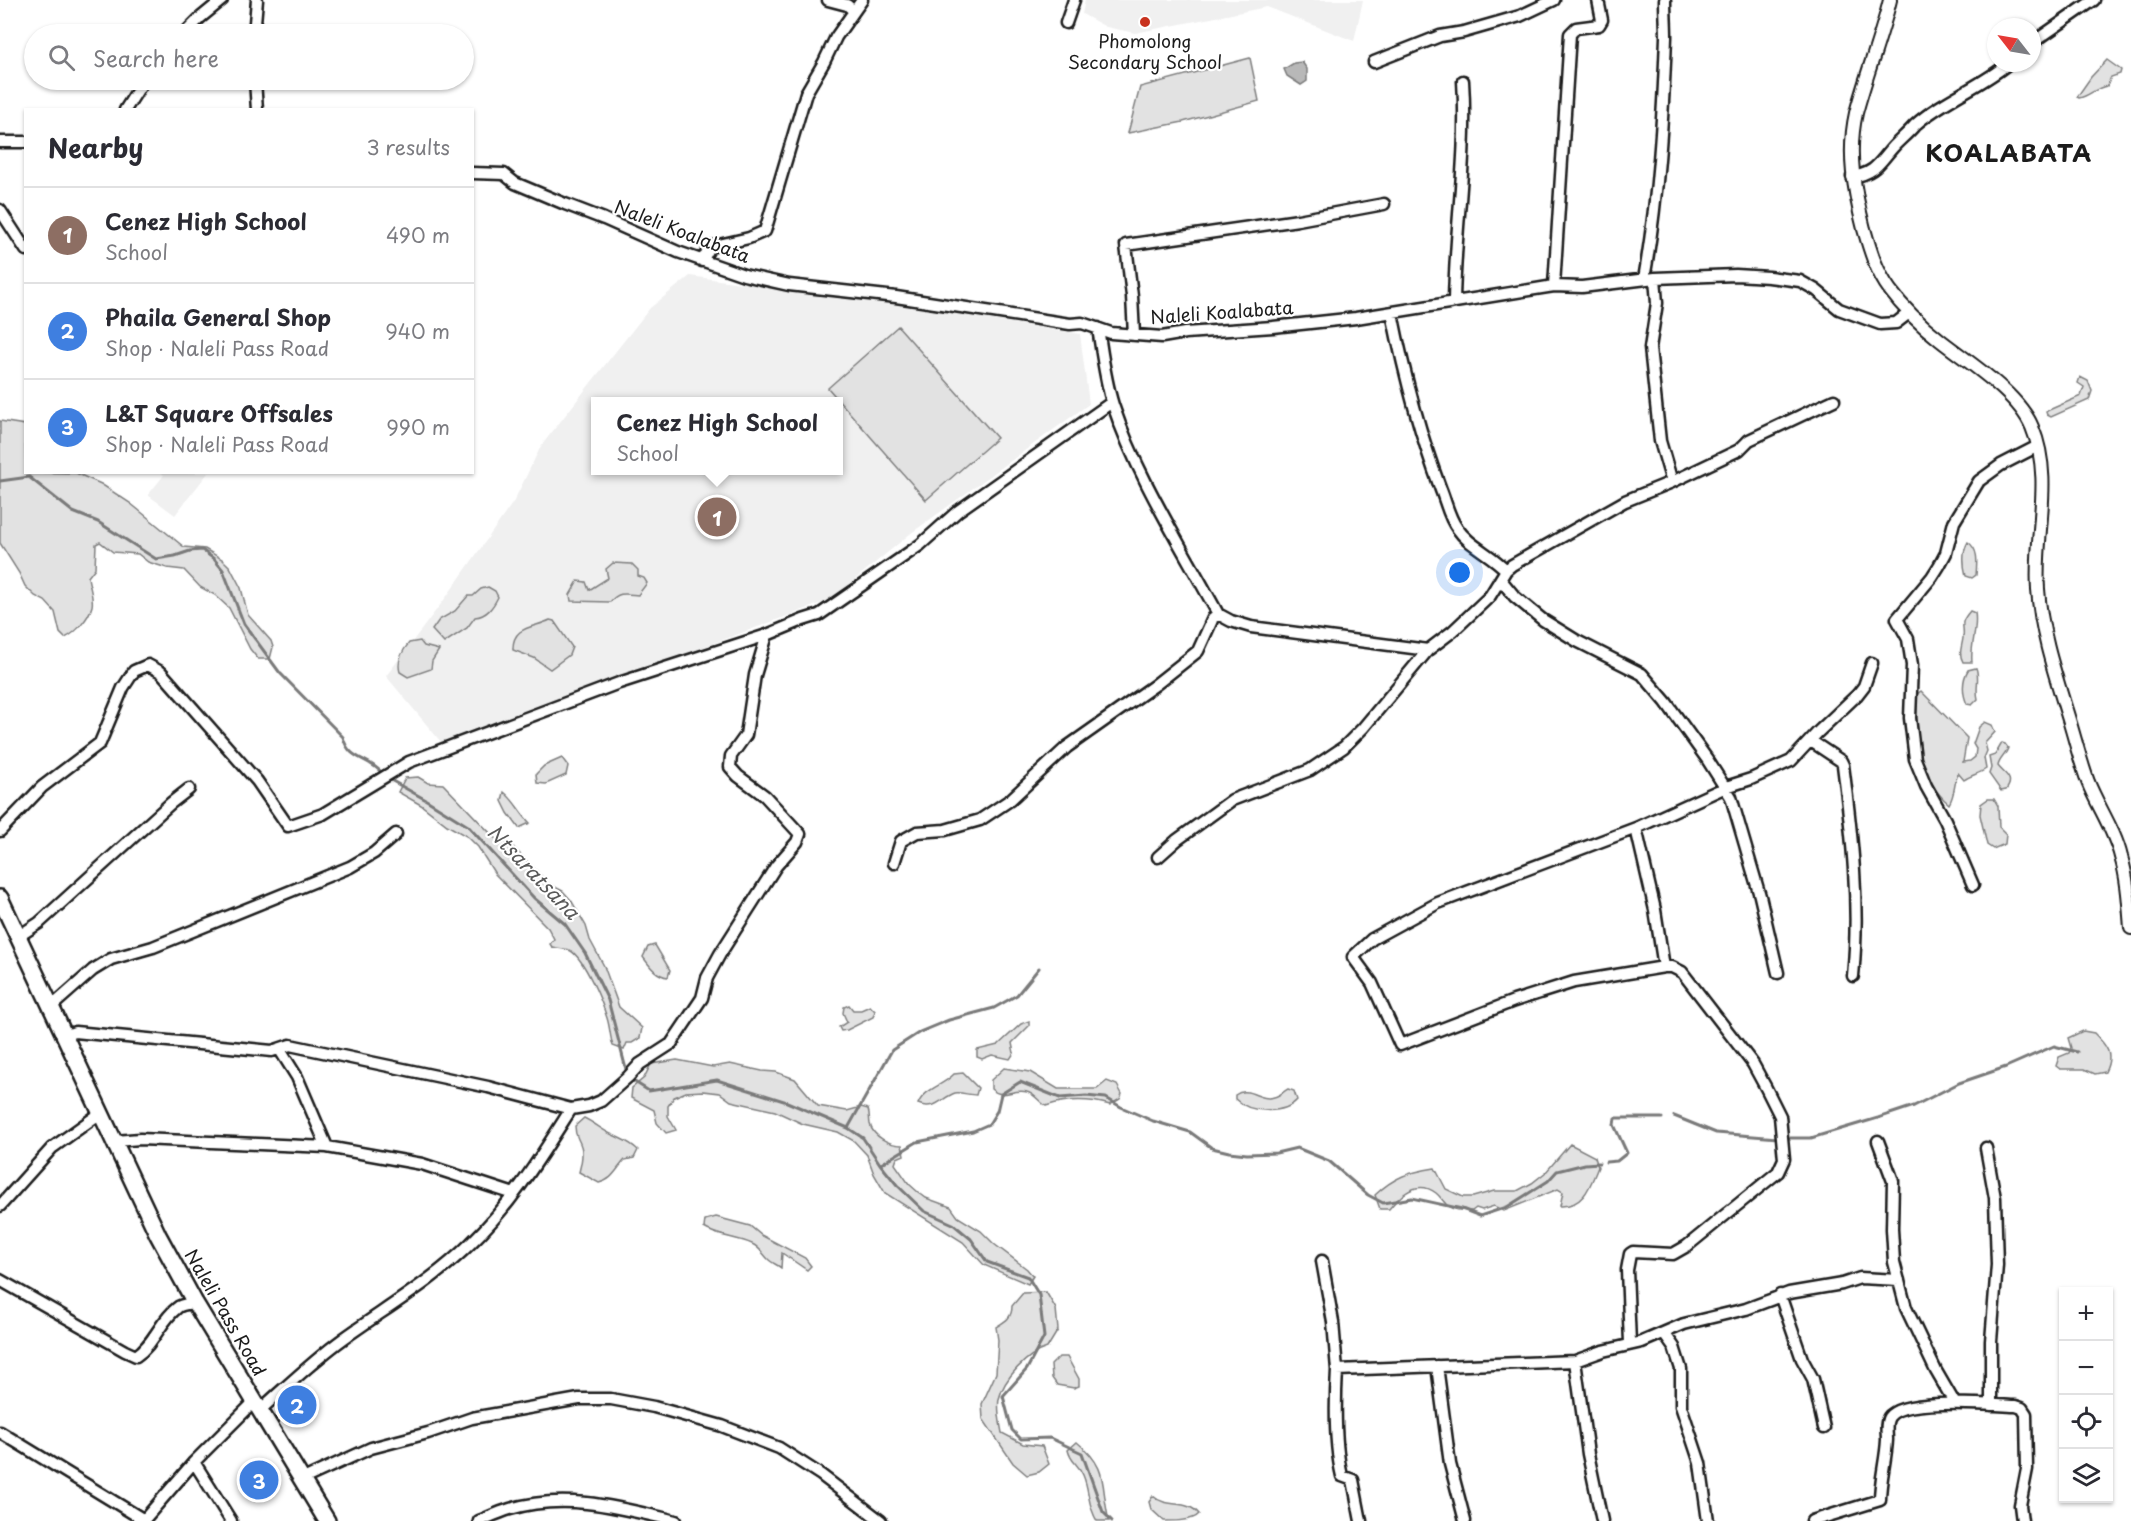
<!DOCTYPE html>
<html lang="en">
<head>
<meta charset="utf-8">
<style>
  body { margin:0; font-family:"Playpen Sans",sans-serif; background:#f2f2f3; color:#2b2b33 }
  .controls { position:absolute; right:18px; bottom:18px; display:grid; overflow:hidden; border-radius:0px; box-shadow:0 2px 4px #0004 }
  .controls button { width:54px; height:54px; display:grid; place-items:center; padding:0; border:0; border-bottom:2px solid #e1e1e2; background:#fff; color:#2b2b33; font:30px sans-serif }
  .compass { position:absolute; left:1987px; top:18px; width:54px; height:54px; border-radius:50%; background:#fff; box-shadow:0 2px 4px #0004; rotate:301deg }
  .you { position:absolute; left:1460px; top:573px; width:21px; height:21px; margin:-15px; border:4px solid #fff; border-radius:50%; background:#1a73e8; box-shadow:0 0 0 9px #1a73e833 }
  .badge { display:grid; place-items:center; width:39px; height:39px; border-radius:50%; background:#7c3aed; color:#fff; font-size:20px; font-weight:700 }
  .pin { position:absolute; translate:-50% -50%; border:3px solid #fff; box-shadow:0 2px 6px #0006 }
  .popup { position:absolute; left:591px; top:397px; width:252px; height:78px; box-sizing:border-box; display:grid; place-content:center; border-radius:0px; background:#fff; filter:drop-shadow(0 2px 4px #0005); font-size:20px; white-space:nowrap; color:#7c7c81 }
  .popup b { font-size:22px; color:#2b2b33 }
  .popup::after { content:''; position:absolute; left:50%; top:100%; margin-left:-12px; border:12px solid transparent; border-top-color:#fff }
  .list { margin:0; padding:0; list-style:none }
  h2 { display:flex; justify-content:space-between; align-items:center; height:78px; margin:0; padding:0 24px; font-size:26px }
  h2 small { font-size:20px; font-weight:400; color:#7c7c81 }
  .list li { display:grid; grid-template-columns:39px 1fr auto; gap:18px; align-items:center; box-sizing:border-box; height:96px; padding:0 24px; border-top:2px solid #e1e1e2 }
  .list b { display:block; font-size:22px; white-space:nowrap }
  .list p { margin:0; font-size:20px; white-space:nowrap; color:#7c7c81 }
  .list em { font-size:20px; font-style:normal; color:#7c7c81 }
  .icon { flex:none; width:33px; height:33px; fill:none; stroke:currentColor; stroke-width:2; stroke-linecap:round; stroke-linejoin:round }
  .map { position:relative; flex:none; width:2131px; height:1521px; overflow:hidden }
  .search { position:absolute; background:#fff; box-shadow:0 2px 4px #0004; left:24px; top:24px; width:450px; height:66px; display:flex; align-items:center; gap:15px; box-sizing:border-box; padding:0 21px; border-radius:33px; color:#7c7c81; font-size:22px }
  .panel { position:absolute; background:#fff; box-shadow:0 2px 4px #0004; left:24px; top:108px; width:450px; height:366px; border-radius:0px }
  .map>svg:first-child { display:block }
</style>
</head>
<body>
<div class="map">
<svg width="2131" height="1521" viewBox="0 0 2131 1521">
  <rect width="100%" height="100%" fill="#fff"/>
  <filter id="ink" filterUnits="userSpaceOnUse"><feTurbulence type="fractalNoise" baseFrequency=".0167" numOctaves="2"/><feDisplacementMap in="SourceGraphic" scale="12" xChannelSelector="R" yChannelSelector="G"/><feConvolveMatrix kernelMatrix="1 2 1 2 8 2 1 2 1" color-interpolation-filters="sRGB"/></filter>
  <g filter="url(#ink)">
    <!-- built -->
    <path fill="#f0f0f0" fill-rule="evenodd" d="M1085,0H1363L1354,41L1267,7L1135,33L1106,27L1082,14Z
      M690,276L926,309L1080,334L1089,404L910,534L830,600L548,705L441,742L386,676L447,596L514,501L541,446L650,308ZM596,402H838V470H596Z
      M161,473H208L175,515L148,495L164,475Z"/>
    <!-- green -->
    <path fill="#e2e2e2" stroke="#7f7f7f" stroke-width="1.5" d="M1250,58L1259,101L1183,122L1128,133L1140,87Z
      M2107,60L2121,70L2120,74L2111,77L2107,86C2095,88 2090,96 2079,98L2077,97L2091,77Z
      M898,326L997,438L926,500L828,388Z
      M2080,377L2088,381L2092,391L2089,400L2051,417L2047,415L2046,412L2049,410L2081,396L2084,387L2078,383Z
      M0,421L25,425L26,472L76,473L101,484L130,503L184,547L205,549L222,559L230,567L241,588L248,615L271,641L273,647L270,659H258L250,649L229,608L215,595L200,587L184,570L167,568L148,562L138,554L113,552L100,542L96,544L95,568L88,577C89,585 94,598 92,606C89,618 76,633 65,638L60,633L55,612L45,601L35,596L25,586L19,573L0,543Z
      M1968,542C1979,550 1977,562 1976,575L1972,578L1966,576C1963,564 1962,552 1968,542Z
      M613,563L632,564L638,570V576L644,578L647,583L638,595C626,594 619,591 610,602L571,601L570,595L578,581L586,582L589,590L608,578L606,569Z
      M488,587L495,591L498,597C493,607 487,616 475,617L467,628L444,643L432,630L439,620L455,611L468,596H473L481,589Z
      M1970,611L1975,613C1978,628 1970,646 1972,662H1963C1958,653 1962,647 1963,638C1965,624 1958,625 1970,611Z
      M550,620L554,621L572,647L569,655L550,669L534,658L513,650C512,625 535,628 550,620Z
      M420,641L424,646L439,650L432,661L431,669L408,677L400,672C397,662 402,651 409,643Z
      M1976,668C1980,677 1975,689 1978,699L1972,705L1967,704C1962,693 1962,680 1968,670Z
      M1921,691L1967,738L1963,762L1970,761L1975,757L1976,749L1973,744L1979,727L1985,722L1992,725L1995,732L1985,743L1987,751L1984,758L1986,769C1979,774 1971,775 1964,780L1958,773C1954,783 1955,795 1949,804C1916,776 1917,734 1916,695Z
      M2002,743L2005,744L2008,748C2006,755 1999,759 1998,766C2005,775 2015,778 2006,790L2001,791L1989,774L1991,768L1989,757L1995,755Z
      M562,758L568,766L566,775L546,784L537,783L536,774L544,766Z
      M418,777L428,783L443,784L495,838L510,844L549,884L563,891L571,900L586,926L590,940L604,966L619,1007L642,1028L640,1038L632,1043H627L624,1050L613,1046C610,1037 610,1027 607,1018C602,1002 585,960 571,951C566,948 558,949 552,947L550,944L554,939L548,928L495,874L478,847L468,837L447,825L421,805L398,792L405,778Z
      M504,792C516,802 519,812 530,823L519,828L508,813L502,801Z
      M1988,799H1994L1998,806L1999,827L2006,834L2005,844L1993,849L1987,845L1980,815L1981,804Z
      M655,945L670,970L668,977C656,976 649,965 643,957L648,947Z
      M849,1005L853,1010H861L870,1006L875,1011L873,1017L847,1030L841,1031L839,1027L847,1022L843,1013L844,1007Z
      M1029,1021V1026L1012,1043L1014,1053L1010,1059L992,1055L982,1059L977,1057V1050L998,1045L1021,1024Z
      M2083,1031L2094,1033C2107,1046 2114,1054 2105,1072L2095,1074L2084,1069H2060L2056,1066L2059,1057L2069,1053L2071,1048L2068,1038Z
      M677,1060L713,1067L730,1064L762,1071L776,1072L795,1079L818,1106L847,1111L861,1107L868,1109C870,1115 869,1119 870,1124C873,1137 890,1145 902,1145L904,1155L897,1158L895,1164L909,1184L918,1192L926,1198L951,1207L958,1217L981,1231L994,1244L1027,1269L1033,1276L1028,1284L984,1265L963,1242L885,1193L874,1174L867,1155L854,1141L838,1132L803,1124L775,1111L731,1101L720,1093L703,1091L686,1092L674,1097L668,1106V1116L676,1130L666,1133L657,1123L654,1110L631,1098L632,1088L644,1078L651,1064Z
      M1004,1068L1030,1072L1058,1089H1097L1107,1081L1117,1085L1122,1094L1120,1099L1110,1105C1089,1099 1067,1099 1046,1106C1039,1102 1035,1094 1027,1092C1013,1088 1003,1100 991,1089V1080Z
      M963,1073L978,1088L976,1095C969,1095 961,1092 955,1093C941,1098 935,1111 918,1104C925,1088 943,1086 954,1074Z
      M1288,1089L1294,1091L1297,1100C1284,1115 1249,1113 1235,1099V1095C1249,1085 1259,1102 1274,1097C1279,1096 1284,1091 1288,1089Z
      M584,1118C595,1123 603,1131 613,1135C623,1140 630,1142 638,1150L634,1158L625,1160C616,1169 613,1180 599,1183L579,1172C581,1164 584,1154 581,1146C578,1137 575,1137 575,1126Z
      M1570,1144L1595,1157L1598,1167C1590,1186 1584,1207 1560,1206L1563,1192L1558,1189L1504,1211L1494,1206L1482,1210L1476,1208L1472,1211C1465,1211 1455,1211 1449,1207C1444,1203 1441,1197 1436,1193C1418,1179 1401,1194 1389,1209H1380L1375,1195C1394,1177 1409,1172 1435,1168L1446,1189L1463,1197H1473L1494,1191H1517L1532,1183L1546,1172Z
      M716,1217L750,1226L761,1235L805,1258L811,1266L807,1270L782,1253L781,1268C778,1265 772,1263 769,1260C763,1255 761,1248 752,1244C736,1237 718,1237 704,1228L705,1220Z
      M1046,1292L1056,1309L1058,1330L1047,1348C1027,1354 1004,1378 999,1399C997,1410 1000,1422 1002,1433L1023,1444L1042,1446L1049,1464L1039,1472L1027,1475L1013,1463L983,1419L982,1404L996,1373L998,1340L996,1327C1006,1321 1012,1318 1012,1306L1023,1293Z
      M1059,1357H1067L1079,1379V1386L1074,1388L1057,1385L1052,1378L1051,1365Z
      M1077,1442C1110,1469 1100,1485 1109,1521H1097C1087,1505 1090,1491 1083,1475C1078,1463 1071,1463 1068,1450Z
      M1153,1496C1167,1509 1187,1499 1199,1514C1193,1521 1175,1521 1164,1521L1151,1509L1149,1502Z"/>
    <!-- water -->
    <path fill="#b8b8b8" stroke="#7a7a7a" stroke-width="1.5" d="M1302,62L1307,69V81L1301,85L1287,76L1284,69L1294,63Z"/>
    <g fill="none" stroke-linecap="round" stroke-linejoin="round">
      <!-- stream -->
      <path stroke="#7a7a7a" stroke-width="3" d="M0,481L29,477L73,512L98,522L156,559L175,556L190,551L202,550L214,559L223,570L244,624L280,673L343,737C349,761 367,756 382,773
        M387,778L428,801L468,826L534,898L565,924L585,953L608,1000L627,1073
        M630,1079L649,1091L717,1080L787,1102L848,1128L863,1138L880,1164L897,1185L924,1211L953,1224L971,1239L987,1262L1028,1277L1039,1295L1044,1337L1027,1369L1003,1396L1012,1430L1021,1439L1050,1438L1082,1453L1103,1512L1112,1521
        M1674,1116L1716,1133L1778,1138
        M848,1128L892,1050L920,1032L949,1020L994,1008L1017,995L1039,968
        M1785,1138H1811L1878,1118L1914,1106L1959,1083L2006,1067L2054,1046L2077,1052
        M1606,1162L1617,1161L1627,1153L1614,1125L1615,1118H1662
        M881,1164L917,1142L973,1131L989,1124L997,1111L1001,1094L1020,1082L1060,1098L1086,1096L1106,1098L1121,1107L1153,1121L1190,1132L1212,1148L1229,1152L1247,1154L1276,1153L1297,1148L1329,1161L1368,1195L1383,1203L1412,1198L1462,1209L1480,1216L1507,1207L1548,1181L1557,1171L1585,1164L1599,1163"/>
      <!-- minor casing -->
      <g stroke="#1c1c1c" stroke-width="15">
        <path id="minor" d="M828,0L847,5L854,11
          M1066,23L1074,0
          M184,34L200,18L222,0
          M254,34L257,0
          M2032,43L2094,0
          M1374,62L1440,36L1464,32L1520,16L1554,0
          M255,80L257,110
          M125,110L144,80
          M0,142H26
          M472,173L504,174L515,183L565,204L604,219L678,252L744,275L789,285L896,297L1070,324L1082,323L1111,333L1162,337L1185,333L1273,327L1356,318L1554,286L1582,287L1655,278L1736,275L1769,277L1800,281L1816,290L1839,309L1880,324L1896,323L1909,313
          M1852,177C1877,173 1879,162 1895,145C1902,138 1909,132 1915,125C1943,100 1980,87 2009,63
          M0,210L26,250
          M702,261L710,247L749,238L765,231L806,93L824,62L836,37L862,0
          M1655,278L1657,303L1650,348L1660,441L1672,482
          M1644,279C1658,199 1663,118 1666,37C1666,25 1665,12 1665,0
          M1554,286L1570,34L1576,28L1599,25L1602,20L1598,0
          M1454,302C1455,228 1468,155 1463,81
          M1392,313C1404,373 1419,432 1441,490C1446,502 1449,518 1457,528C1469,546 1491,554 1506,570
          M1098,328C1102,353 1105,380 1113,405C1138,479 1181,545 1218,614L1231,621L1251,627L1428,650
          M1134,335L1132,296L1126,245L1298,220L1384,204
          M1501,580L1515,597L1543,620L1577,641L1642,674L1666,702L1707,759L1731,797L1760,896L1778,973
          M1811,741L1841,761L1843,765C1852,835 1860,905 1853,976
          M1636,828L1655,910L1664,967L1574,982L1514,1001L1400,1045L1372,983L1353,957L1372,939L1438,903L1636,828L1726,787L1751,779L1791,761L1818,732L1857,695L1864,686L1872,663
          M0,831L42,787L100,743L123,688L134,671L148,665L161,672L257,781L288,826L323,814L409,762L619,683L767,635
          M1158,857L1177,840L1232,800L1310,770L1344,747L1363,728L1428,650L1453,631L1490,596L1506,570L1512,565L1625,501L1672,482L1739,450L1749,440L1834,400
          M894,863L901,841L917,832L945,830L980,820L1010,800L1067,747L1155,685L1198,651L1213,618L1218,614
          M1973,885L1945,820L1926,786L1915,759L1910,718L1912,665L1908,639L1897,619L1932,577L1939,566L1946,553L1954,522L1979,481L2001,465L2038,446
          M19,936L39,923L171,803L189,789
          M50,1008L93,970L111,959L153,947L350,867L374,853L396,834
          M64,1036L75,1032L272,1051L290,1045L488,1087L571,1109
          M280,1050L297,1077L327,1147
          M115,1141L140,1139L327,1147L422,1164L514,1194
          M1878,1141L1893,1181L1892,1229L1894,1262L1906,1308L1936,1371L1954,1402
          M1986,1148L1995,1198L1997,1265L1991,1341V1405
          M0,1206L52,1148L102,1112
          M1322,1261L1333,1322L1337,1370
          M0,1280L125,1351L136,1356C154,1344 160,1321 177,1308C181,1304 189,1304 195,1303
          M1780,1295L1802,1359L1813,1379L1824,1428
          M1664,1333L1674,1347L1681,1369V1406L1700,1463L1708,1521
          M1630,1343L1627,1270L1630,1254L1633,1252L1673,1254L1687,1246L1778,1172L1784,1159L1780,1116L1766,1088L1753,1064L1682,972L1672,967H1664
          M1575,1361L1588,1454L1602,1521
          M1437,1366L1450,1464L1465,1521
          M260,1410C287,1386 314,1360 343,1339C386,1308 433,1281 471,1243C512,1204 541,1156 571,1109L589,1106L601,1101L628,1077L640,1064L671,1044L702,998L707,978L720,954L776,866L797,842L800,834L765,796L738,776L730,767L731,756L746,735L755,675L767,635L803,620L819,615L920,545L958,511L1112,402
          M0,1432L144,1520
          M194,1462L231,1521
          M301,1480L371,1448L428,1433L472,1418L579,1399H611L654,1407L722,1426L779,1448L821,1475L881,1521
          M143,1521L194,1462L254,1402
          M479,1521C489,1517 500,1512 510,1509C566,1492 621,1508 676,1521
          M1361,1521L1353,1480L1342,1476C1334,1443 1335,1404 1337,1370L1575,1361L1603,1351L1642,1342L1684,1324L1746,1309L1789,1293L1842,1284L1860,1278L1899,1280
          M1812,1521L1880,1500C1880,1480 1886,1460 1887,1440C1887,1433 1885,1423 1889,1417C1902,1397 1992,1405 2016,1406L2022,1408L2026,1414L2027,1469L2020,1505L2022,1521"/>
      </g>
      <!-- tertiary casing -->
      <g stroke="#1c1c1c" stroke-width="16">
        <path id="tertiary" d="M1890,0C1881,38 1866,75 1856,113C1847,153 1854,190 1864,229C1870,250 1876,271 1890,290C1904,309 1921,325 1940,340C1969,363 2018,393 2032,427C2054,479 2034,535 2038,589C2041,635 2057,680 2070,723C2076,743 2081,763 2088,782C2098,807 2115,831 2121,857C2128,880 2129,904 2131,928"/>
      </g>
      <!-- secondary casing -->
      <g stroke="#1c1c1c" stroke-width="20">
        <path id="secondary" d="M0,898L158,1235L195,1303L327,1521"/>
      </g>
      <!-- minor -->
      <use href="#minor" stroke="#fff" stroke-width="10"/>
      <!-- tertiary -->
      <use href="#tertiary" stroke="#fff" stroke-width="12"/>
      <!-- secondary -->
      <use href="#secondary" stroke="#fff" stroke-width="15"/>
    </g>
  </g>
  <!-- markers -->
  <circle fill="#c8321e" stroke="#fff" stroke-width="2" cx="1145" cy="22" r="6"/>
  <g text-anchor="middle" stroke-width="4.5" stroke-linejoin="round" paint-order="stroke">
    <!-- poi labels -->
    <g font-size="18" fill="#1c1c1c" stroke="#fff">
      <text x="1145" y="48">Phomolong<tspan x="1145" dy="21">Secondary School</tspan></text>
    </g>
    <!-- street labels -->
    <g font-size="18" fill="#1c1c1c" stroke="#fff">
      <text transform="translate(682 232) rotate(21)" y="6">Naleli Koalabata</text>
      <text transform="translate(1222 313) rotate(-4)" y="6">Naleli Koalabata</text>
      <text transform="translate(225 1313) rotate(60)" y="6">Naleli Pass Road</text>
    </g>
    <!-- water labels -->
    <g font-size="20" font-style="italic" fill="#5a5a5a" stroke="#fff">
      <text transform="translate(533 872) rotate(46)" y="7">Ntsaratsana</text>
    </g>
    <!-- district labels -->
    <g font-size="24" font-weight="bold" letter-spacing="1.5" fill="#1c1c1c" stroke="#fff">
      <text x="2009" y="162">KOALABATA</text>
    </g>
  </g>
</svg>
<div class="controls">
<button>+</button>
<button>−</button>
<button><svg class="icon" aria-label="locate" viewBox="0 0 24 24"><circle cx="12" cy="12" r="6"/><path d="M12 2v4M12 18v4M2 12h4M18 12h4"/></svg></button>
<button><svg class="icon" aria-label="layers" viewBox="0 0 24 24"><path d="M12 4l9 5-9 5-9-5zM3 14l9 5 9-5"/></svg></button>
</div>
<svg class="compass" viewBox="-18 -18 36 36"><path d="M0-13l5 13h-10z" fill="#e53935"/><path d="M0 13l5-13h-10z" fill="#7c7c81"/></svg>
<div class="you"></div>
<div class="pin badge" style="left:717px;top:517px;background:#8d6e63">1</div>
<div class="popup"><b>Cenez High School</b>School</div>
<div class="pin badge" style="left:297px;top:1405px;background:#3f7fe0">2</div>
<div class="pin badge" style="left:259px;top:1480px;background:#3f7fe0">3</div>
<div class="search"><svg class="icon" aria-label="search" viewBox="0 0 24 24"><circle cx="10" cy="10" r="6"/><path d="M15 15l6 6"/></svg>Search here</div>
<section class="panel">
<h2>Nearby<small>3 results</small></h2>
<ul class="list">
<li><span class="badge" style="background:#8d6e63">1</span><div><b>Cenez High School</b><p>School</p></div><em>490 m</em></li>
<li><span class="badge" style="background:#3f7fe0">2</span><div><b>Phaila General Shop</b><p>Shop · Naleli Pass Road</p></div><em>940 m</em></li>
<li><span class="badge" style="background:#3f7fe0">3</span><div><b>L&amp;T Square Offsales</b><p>Shop · Naleli Pass Road</p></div><em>990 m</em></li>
</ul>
</section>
</div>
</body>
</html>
